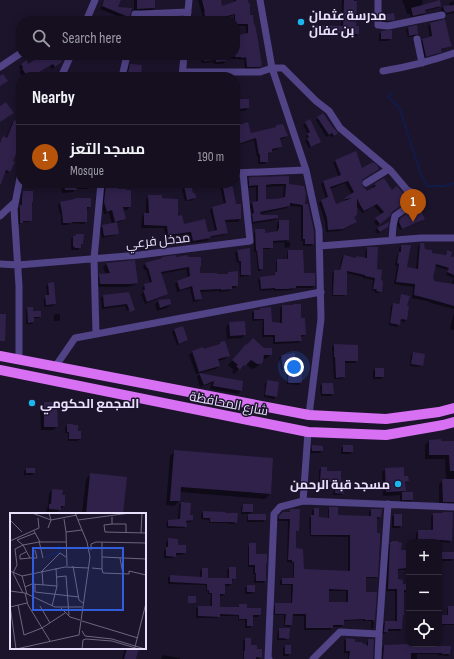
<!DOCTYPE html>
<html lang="en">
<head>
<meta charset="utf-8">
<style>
  body { margin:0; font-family:"Sofia Sans Condensed",Cairo,sans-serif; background:#1e1829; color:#f1f3f6 }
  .controls { position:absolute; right:12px; bottom:12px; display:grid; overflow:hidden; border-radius:8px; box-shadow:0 2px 10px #0003 }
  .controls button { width:36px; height:36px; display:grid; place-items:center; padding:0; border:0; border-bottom:1px solid #342f3e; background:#150f20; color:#f1f3f6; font:20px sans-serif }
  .you { position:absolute; left:294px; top:367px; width:14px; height:14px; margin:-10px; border:3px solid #fff; border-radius:50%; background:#1a73e8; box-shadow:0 0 0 6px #1a73e833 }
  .badge { display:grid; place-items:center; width:26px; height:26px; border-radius:50%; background:#b45309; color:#fff; font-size:13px; font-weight:700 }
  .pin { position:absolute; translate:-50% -33px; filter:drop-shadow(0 1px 2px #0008) }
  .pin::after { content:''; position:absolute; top:21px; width:14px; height:12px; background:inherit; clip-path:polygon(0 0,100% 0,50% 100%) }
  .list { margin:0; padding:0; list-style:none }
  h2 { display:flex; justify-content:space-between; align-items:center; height:52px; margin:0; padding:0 16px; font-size:17px }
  h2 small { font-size:13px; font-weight:400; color:#9d9ca5 }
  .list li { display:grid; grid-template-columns:26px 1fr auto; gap:12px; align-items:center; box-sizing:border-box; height:64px; padding:0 16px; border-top:1px solid #342f3e }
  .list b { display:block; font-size:15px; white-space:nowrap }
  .list p { margin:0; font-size:13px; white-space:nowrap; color:#9d9ca5 }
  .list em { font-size:13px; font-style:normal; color:#9d9ca5 }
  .icon { flex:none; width:22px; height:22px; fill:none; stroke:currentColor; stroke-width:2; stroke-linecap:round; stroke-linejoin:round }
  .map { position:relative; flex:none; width:454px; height:659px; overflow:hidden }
  .search { position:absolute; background:#150f20; box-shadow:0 2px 10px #0003; left:16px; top:16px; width:224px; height:44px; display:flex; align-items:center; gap:10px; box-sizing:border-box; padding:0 14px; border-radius:16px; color:#9d9ca5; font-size:15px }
  .panel { position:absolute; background:#150f20; box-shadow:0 2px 10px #0003; left:16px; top:72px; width:224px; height:116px; border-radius:16px }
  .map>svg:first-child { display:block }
</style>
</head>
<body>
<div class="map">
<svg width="454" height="659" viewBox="0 0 454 659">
  <rect width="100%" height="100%" fill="#1c142b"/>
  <!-- shadow -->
  <path fill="#0007" fill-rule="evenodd" d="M104,0H120L117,8L131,9L128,20L127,21H102L120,17L100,9Z
    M134,0H154V8L151,11L134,12Z
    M198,0H220L222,7L234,3V0H248L250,16L261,66L258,68L245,69L244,59L239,60V59H225V61L223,64H214V62L201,63V59L188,60V55H235V37L246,35V26H235V21H234V15L220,19L219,21H204Z
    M342,0H356L355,27L358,33L356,36L310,35L311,28L313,26L341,27Z
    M402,0H422L423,6H440L438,8L424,11L425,13L423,15L411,17L410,14H407L404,4H403Z
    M454,1V13L444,15L441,13V9L443,7L449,6V4L451,2Z
    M386,15L394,19L391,21L385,22L384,17Z
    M444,20L450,46L448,47L441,50V51L439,53L424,58L420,42L423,39L430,37L428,26L430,24Z
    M416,26L417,34L415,36L408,37L406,30L408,28Z
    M381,32L391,39L388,41H379V34Z
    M31,55H61L60,61L61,62L52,69L50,66L31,77H23L19,72L21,70L19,67L22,64L28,65L35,61Z
    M103,55H114V57L111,60H103Z
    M131,65L141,66L140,77H126L128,67Z
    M162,74H171V77H159Z
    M21,97V104L18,99Z
    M235,100H248V108L245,111H235Z
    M318,118L335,135L331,137L330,135L326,137L316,120Z
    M14,121L21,124V140L12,162L9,172L8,173L4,172L0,180V141L6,139L12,123Z
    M306,123L318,144L309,148L305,141L307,140L306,136L308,134L303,125Z
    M235,126L250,134L274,128L276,126L287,136L285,138L279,140L281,146L278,149L271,151V152L267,155V161L265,164H258V156L257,157L254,140L235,146Z
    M235,157H237V164L235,167Z
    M336,160L361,170L378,169L361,181V186L367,193L373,188L372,187L375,185L383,179L391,213L386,218L377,226L374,222L382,215L374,206L362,213L356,205L353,217L356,222L354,224L340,231L326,232L325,221L319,203L322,200L326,199L321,184L323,182L339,177L333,163ZM345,183L352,195L343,201L348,200L335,206L330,189Z
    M288,177V185L304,205L313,243L311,246H303V241H301V207L289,206L287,208L260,214V216L277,218L275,220L251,224L250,217L252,215L250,205L252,203L256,202V187L247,188V182L251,178ZM284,186L283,199L265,200V187Z
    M61,183H91V186L88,189H76L73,192L62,193Z
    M102,183H117V190L130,207L127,210H122L124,219L122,221L116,223L118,233L115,235L102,238L100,228L103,226L112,224L109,213L104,214L102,206Z
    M221,183H231L235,205L240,219L238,222H225L227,232L225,234V232L205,236L206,238L225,234L224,235L210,238L207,241L190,243L188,234L166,237L164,228H141L142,217L144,214H146V199L149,196L177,217L183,225L207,233L215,231L210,210L212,208L224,205L220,185Z
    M190,186L192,194L195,197L193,200L185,201L182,189L184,187Z
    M23,192L31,203V220L29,222H22L20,224H18L19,208L20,206L21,194Z
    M60,203L90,207L88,209H86V222L84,224L70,223L68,225H61V214H60L58,205Z
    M423,219L421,221L400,230L397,224L398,222L400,220Z
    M279,221L288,240L286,242H290V247L285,248L284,242L272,243V247L270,249H262V269L260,271H258L256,252H254V233L256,230L264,234L276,232L277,231V223Z
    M387,224L385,229L378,234L375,231L377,228Z
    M73,237L82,244L78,250H72L71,249V239Z
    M421,244L424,250L431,254L444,256L447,251L449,257L454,259V309L431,303V302L412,298L413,287L394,284L397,266L395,265L397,255L399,253V248L401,246L406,268L416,269L418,246ZM434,266L448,270L446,275L454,278L451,285L433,282L432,280Z
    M368,248L376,270L381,291L378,293H375V291L372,290L373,280L363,278V277L346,273V294L343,296H332V274L334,271H339L342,258L344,256L355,259L356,257L365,259L366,250Z
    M238,250L250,274L248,276L240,277L239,262L237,263L235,253Z
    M289,251L303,274L314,286L312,288H294L292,290L274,291V290L260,291L258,280L261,278L273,276V275L276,273V262L278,260H287V253Z
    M186,256L199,268L200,275H227L228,273L237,285L235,288H231L229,291L219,292V291L200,292L201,299L198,301L193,302L190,288L177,292L175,284L177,282L188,278L186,269L161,274L167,294L164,296L145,304L141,294L143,293L142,288L145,285L150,283L146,270H144L143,266L146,264L162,258Z
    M134,261L137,282L134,285L128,287H97V278L100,275H106L103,267L106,264Z
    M48,284L55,304L53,306L44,307V298L47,296L46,286Z
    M129,293L133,310L127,311L125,306L102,309L101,298L103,296Z
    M402,295L406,306L408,307L406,320L404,322L400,321L399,324L397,327L389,325L391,306L393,304L398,305L400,298Z
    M169,300L170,304L167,308L157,311L155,304L158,301Z
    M300,305V319L305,335L302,337H300L301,341L298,343L273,344V337H262L263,320L252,321V313L254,311L271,323L280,324V308L282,306Z
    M28,308L32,312L40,317L39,318H33V322L32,324H26V310Z
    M454,313V330L450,329Z
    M55,314H60V320L59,321H54V315Z
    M229,323L245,334L242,338L227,339L226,327Z
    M182,328L187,340L185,342L177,345L172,332L174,330Z
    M220,343L228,356L225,359L218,361L219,366L216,369L196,374L189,355L192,352L202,349V350L219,345Z
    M334,345L357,361L355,363H344V377L342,379H334L332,347Z
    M246,347L271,354L266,359H262V362L255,368L252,369L246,364L240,370L239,369L234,374L232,372L234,370L228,365L242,349Z
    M413,353L422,365L420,367L410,366L411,355Z
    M282,356L301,382L299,385L287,384V370H281L279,358Z
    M375,369L383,377L381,379H373V371Z
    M199,374L242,382L241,391L238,394L210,389L212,383L200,387L197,377Z
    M268,381L276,396L274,399L264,397L265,383Z
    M322,384L333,394L331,396H321L320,386Z
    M44,403L57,427L53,430H41L40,407Z
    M68,425L77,432L80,439L77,441H68V433H65V427Z
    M429,441L440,442H454V506L439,505V484L443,480H446L445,459H425V445Z
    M313,446L322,451L320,453H310L311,449Z
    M343,446L352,452L350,454H341V449Z
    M175,451L272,459L270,494L265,499L180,492L179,501L174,506L166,505L170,456Z
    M321,468L340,482L343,493L342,495H333L334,484L319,483V470Z
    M26,469L34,473L32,475H24V471Z
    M385,469L403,477L408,481L404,484L405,491L403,493L412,500L410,502H400V495L383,496L382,472Z
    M91,474L122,514H82L86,479Z
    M52,490L61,496L64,506L56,513L46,512V509L48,506L49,494Z
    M181,503L192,520L190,522H186V526L184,528H167L166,523L168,521L178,520L179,505Z
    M243,505L252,512L249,514H241V507Z
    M330,508L337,516L369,517V512L371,510L380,517L378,519H376L377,576L375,578H365V593L374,619L372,622H374L373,629H371V621H363V620L343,621V625L341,627H332L330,630H304V616H292L291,625L289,627L284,626V615H273L274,606L276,604H291V585H280V581L282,579H293V563H290V562H287L288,521H277V519L283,513H288L291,510L298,530L296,532L295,549L303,570L348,572V537L310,536L309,518L312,516V511L314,509L318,518H328V510ZM328,591H346V603H328Z
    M203,512L236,522L234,524H229V523H209V520L201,519V514Z
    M443,513L451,540L449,543L440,542V553L454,558L452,561H439V565V542H416V534L418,531H431V516L434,514H442Z
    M249,515H265V520L263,522H247V517Z
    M394,515L401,526L399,528H392V517Z
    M169,539L185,553L182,555H175V556L173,558H164V551L166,549V542Z
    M391,543L400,551H409V559H408L407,568L405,570H397V580L402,585H409V592H403L401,629L399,631H387L384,634H382L383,624L385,622H395V591H386L388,546Z
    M250,544L265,580L263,583H254L255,574H253V567H248V546Z
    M229,568L235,578L233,580H231V584L229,586H224V594L222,596H219V608L238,607L240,605L246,609L260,615L258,617H252V626L250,628H245V620H238V616H219L217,618H196V609L198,607H210L211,594H208V591H206V585L168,584V578L170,576L200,578V571L202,569L207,579H227V570Z
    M248,586L254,592L251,594H245V588Z
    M449,607H454V625H439V616H447V609Z
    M280,629L288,638L286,640H277L278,631Z
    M245,639L250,646L256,650L261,657L259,659H243V641Z
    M346,639L354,643L367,647V642L369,640L372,659H348V653H344V641Z
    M409,643L419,644V646L449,654L448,656L438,655V654H417V659H381L382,648L384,646H407Z
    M285,646L290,654L288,656H283V648Z
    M125,648H138L135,659H122Z
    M163,655L180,658V659H161Z"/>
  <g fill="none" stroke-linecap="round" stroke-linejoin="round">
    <!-- stream -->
    <path stroke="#101b48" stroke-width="2" d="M392,92L388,97L399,107L422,177L427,186H444L454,183"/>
  </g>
  <!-- building -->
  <path fill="#30214b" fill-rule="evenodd" d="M104,0H121L118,7L132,8L129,20H119V21H97V16H126L102,6Z
    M137,0H155V8L137,9Z
    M202,0H221L222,6L236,1V0H248L249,4H250V15H253L254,25H255L258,40L262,66L259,67H247L246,57L242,58L241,57H235V36L248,33V24H235V14L220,18L221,21H194V16H205L204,12H205Z
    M344,0H354V1H357L356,26H359V34L312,33V25L343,26Z
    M440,0L441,6L425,10L426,13L413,16L411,8Z
    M454,5V11L446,13L444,10L443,6Z
    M394,13L395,20L387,21L386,14Z
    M445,19L450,41L452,46L441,49L442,52L426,57L422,39L432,36L430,23Z
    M417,25L418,34L409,36L408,27Z
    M392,30V39H381V31Z
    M36,55H62L64,58L61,61L62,62L55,67L53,64L31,77H27L22,68L23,67L21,64L27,60L28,64L38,58Z
    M203,55H226V61L216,62V60L204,61Z
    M130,64L142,65L141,77L127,76Z
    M3,74L8,81L0,86V76Z
    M238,99H249V108L238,109Z
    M6,102L14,113L0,122V106Z
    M323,113L331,125L338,133L334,136L332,133L329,135L317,117Z
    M310,119L321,142L311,147L307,138L309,137L307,134L310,132L305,122Z
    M14,120L21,123V142L13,161L15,162L10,172L6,170L1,184H0V143L3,136L7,138Z
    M248,122L251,133L276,127V125L283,124L288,136L280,138L282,147L272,149V152L268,153V162H260V154L259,155L256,138L235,145V126Z
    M356,151L362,168L373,162L377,165L379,169L362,180V185L367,191L376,186L374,184L384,178L392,190L397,186L409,200L392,212L390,216L380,224L375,218L384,212L377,204L364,211L359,203L357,198V215L354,217L357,222L343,229L328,230L327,218L321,200L328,197L323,181L341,175L335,160ZM348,181L354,192L343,199L352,198L336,204L330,187Z
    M289,176V184L304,186L306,193L305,204H308L314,231V244H305V239H303V205L290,203V206L260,212L261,215H278V218L253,222L252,214L254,213L252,202L258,201V185L249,186V179L250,177ZM273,184H286L285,197L277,199H266V185Z
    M64,183H76L77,190H65Z
    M106,183H118V189H126V190H131V207H123L126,219L115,222L112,210L107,212L104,202Z
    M222,183H232L236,204H241V219L225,220L228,233L210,236L211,238L193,241L191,232L168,235L167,226L144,225V213H149L148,195H162V198L178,199V216L182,215L184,224L205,219L208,232L217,230L212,207L226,203Z
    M191,185L193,193H195L196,198L187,200L184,186Z
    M23,191H33V202H32V221H23V223H20V205H22V196Z
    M75,198H91V207H87V222H71L72,223H63L62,212L60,202L75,199Z
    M419,207L425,219L402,229L399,222L400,219L410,211Z
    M279,220H289V240L273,241V248H263V269H259L257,250L256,251L255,229H265V233L278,231V229H279Z
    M117,222L119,234L104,236L102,225Z
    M389,222L388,227L380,232L377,228Z
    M76,234H84L83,244H81V248H75L73,246V236H75Z
    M420,243H424L425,249L432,250V253L446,255L447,250L452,252L451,257H453L454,256V275L447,272L449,268L436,264L433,279H434V281L454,284V306L433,300L414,295L415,284L396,282L399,264L397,263L399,252H401V245H411L407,267L418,269Z
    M367,247H378L377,269L382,270L381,280L383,281L382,292L376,291L377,289H373L375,278L365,276V275L347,271V295H333L334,270H340L344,255L356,258V256L367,258Z
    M250,248L251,275H241V261H239L237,250Z
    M288,250H303L304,271V273H315V286H296V288L287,289H275V288L261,289L260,277L275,275V272H277V259H288Z
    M176,255V257L187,255L188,257H201V267H200V273H217V274H228V272L238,271V286H232V289L221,290V289L200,290L202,299L195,300L192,286L180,290L177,281L190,276L189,267L161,272L168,294L147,302L143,290H145L144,284L152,282L148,268H147L145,263L162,258V257Z
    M135,260L138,283L131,284H100L99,274L110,273L106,263Z
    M54,282L56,304L46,305L45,295H49L48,283Z
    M129,292L135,310L130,312L127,304L104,307L103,295Z
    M401,294L410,296L407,306H409L407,320L401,319L400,325L390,323L393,303L399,304Z
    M170,299L171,304L160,308L158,300Z
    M293,304H301V318H305L306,335H301L302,341L275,342V335H264V319H254V310H260V308L271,307L272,322L282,323V305H293Z
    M27,307H33V311H41V317H34V322L28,323Z
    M0,314H6L5,341H0Z
    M245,321L246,335L230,336L229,322Z
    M183,326L188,340L179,344L174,329Z
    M253,338L264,348H272V355H264L263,362L261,364H257L251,360L245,366L244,365L240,370L236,366L238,365L232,360L247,343V345Z
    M225,341L230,356L218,359L220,366L199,372L192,351L203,347V349L220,344V342Z
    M334,344L358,345V361H345V377L336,378L335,357H334Z
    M413,352L425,354L423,366L411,364Z
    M295,353L297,371H302V383H288V368L283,369L281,355Z
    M375,368H384V377H375Z
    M199,373L243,381L242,391L213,386L214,381L204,385Z
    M267,380L279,382L277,397L265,395Z
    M322,383H333L334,394H322Z
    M44,402H57L58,427H44Z
    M67,424H73V425H78V431H81V439H69V432H67Z
    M441,439V441H454V471H450L449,455H429V440Z
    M312,445L323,446V451H312Z
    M343,445H353V452H343Z
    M174,450L273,458L271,494L181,487L180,501H170Z
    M321,467H327V471H341V481H345L344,494L335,493V482H320Z
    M404,467V476H408L409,481L405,482L406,491L386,492L385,468Z
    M26,468H35V473H26Z
    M90,473L127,477L123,514H86Z
    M442,479H454V502H443Z
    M52,489L63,490L62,495H65V506H61V510L49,509V504H51Z
    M402,492H413V500H402Z
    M181,502L191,503L190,515H193V520L186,521L187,527L168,526V520L180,519Z
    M243,504H253V512H242Z
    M329,507H338V515L371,516V509H382L381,517H377V533H380V540L378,577H366V592H377L375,620H365V619L344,620V625H333V628H306V614H293L292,625H285L286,614H275V603H292L293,584H282V578H294V562H292V560H288L290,519H279V516L283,512H290V509H300L299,531H296V548L303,549L304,569L350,571V535H311V515H314V508H319V517L329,518ZM329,589L348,590V602H329Z
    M203,511L225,512V513H238L237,523L231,522H210V518H203Z
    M443,512H453L452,541L441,540L428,541H418V530H433V513H443Z
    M248,514H266V520H248Z
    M394,514H402V526H394Z
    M168,538L178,539V545H186V553H176V557L166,556V547H168Z
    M392,541H398V542L402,543L401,550H409L408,568L398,569V579L403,580V584H409V590H404V615H403L402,629H388V632H384L385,621H397V589H388L390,542H392Z
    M249,543H256V554H267V563H266V581H256V573H255V565H249Z
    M439,552H454V559H439Z
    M229,567H236V579H232V584H225V594H220V607H239V604H247V608H261V615H253V626H247V619H239V615L220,614V617L198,616V606H212V593H209V590H207V584L170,582V575L202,577V568H208V578H229Z
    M247,585H255V592H247Z
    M188,596H196V603H188Z
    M448,606H454V624H439V615H448Z
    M279,628H290L289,639L279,638Z
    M245,638H251V645H257V649H262V658L256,657V659H244V651H245Z
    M346,638L355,639V642H361L368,646V639H374L373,659H349L350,651H346Z
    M408,644H420V646H451L450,654H442V653H411V659H383L384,645Z
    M285,645H291V654H285Z
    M127,648H139L136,659H124Z"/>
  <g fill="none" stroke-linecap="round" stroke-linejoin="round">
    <!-- minor -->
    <path stroke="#504386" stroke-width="7" d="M260,0L272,68L306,170L319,230L321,319L309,415
      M378,0V25L388,26L442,15
      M86,21L95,0
      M134,21L135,14H142L188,12
      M187,21L189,0
      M417,39L422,63
      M0,67L21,53
      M383,71C407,67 431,61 454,53
      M183,72H260L272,68H283L316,101L329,111L340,128L391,171L407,190L417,195L412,204L395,216L393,226L392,240
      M61,77L71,55
      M122,77L127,55
      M182,77L184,55
      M235,173L306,170
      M366,183L389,169
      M0,216L15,202
      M320,246L421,238H454
      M0,264L18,265L139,255L250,241L243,173
      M96,334L94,259L101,183
      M19,359V286L14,209L21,173
      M55,367L75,338L321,292
      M303,501L454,507
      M269,659H268L274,514L280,507L303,501L308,432
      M313,659L340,632L379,634
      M378,659L379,634L388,504"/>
    <!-- primary -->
    <path stroke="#d870f4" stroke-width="10" d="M0,356L309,415L386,419L439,412L454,408
      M0,370L308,432L386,435L443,425L454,422"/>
  </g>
  <!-- markers -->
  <g fill="#1cb6ee" stroke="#1c142b" stroke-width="1.5">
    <circle cx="301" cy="22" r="4"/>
    <circle cx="32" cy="403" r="4"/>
    <circle cx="398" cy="484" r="4"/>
  </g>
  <g text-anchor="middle" stroke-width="3" stroke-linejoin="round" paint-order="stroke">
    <!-- poi labels -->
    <g font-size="13" font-weight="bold" fill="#e8e0fd" stroke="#1c142b" text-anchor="start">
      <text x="309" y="20">مدرسة عثمان<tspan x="309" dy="15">بن عفان</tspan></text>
      <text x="40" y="408">المجمع الحكومي</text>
      <text x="390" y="489" text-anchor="end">مسجد قبة الرحمن</text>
    </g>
    <!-- street labels -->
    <g font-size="13" fill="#e8e0fd" stroke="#1c142b">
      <text transform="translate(158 240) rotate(-6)" y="5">مدخل فرعي</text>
      <text transform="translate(229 403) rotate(11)" y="5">شارع المحافظة</text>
    </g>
  </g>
  <!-- overview -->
  <g transform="translate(10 513)">
    <rect width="136" height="136" fill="#1c142b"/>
    <path fill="none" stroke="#101b48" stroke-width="2" d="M36,44L49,39L48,30"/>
    <path fill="none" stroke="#6e667f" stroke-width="1" d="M22,0L41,7L67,2M102,4V11L94,12L95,19L136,20M54,6L56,19M0,7L12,19M68,7L120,0M102,11H116V19M38,15L41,7L39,0M24,18L30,29H56M131,20L132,0M7,27L13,32L29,29M7,27L25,20M0,28L29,15L28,5M29,28L33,45M81,37V31L86,29L136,30M16,39L10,42V46L20,45M92,44L136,46M110,45L113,61M57,53L56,19L72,17M63,53L69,87L73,90M82,55L92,56L93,60L119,61V58L136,62M92,56V29M0,58L12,63L55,54L79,55M12,63L17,81M47,64L56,63L59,102M25,71V79L69,84M33,72L32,58L50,40L56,44M15,74L22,71L47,73M0,78L15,80L45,94H72M13,80L3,60L7,52L5,36L13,32L20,45H27L25,37M15,80L18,92L40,128M0,92L6,136M8,92L14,122L32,115L55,100M30,93L40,110M42,93L47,73L46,55M0,94L17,90M51,95L60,104L70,107M72,108L128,125M72,118L75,123L102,126L135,136M125,134L136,90M6,136L69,122L80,44L77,29L65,0M72,136L73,127L76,126L102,128L129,136"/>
    <path fill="#315ddc" fill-opacity="0.15" stroke="#315ddc" stroke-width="2" d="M23,35H113V97H23Z"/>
    <rect width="136" height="136" fill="none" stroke="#e8e0fd" stroke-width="2"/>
  </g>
</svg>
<div class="controls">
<button>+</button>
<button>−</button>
<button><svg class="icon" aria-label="locate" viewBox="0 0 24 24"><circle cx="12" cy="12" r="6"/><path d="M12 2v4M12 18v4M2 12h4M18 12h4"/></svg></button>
</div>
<div class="you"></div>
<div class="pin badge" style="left:413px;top:222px">1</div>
<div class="search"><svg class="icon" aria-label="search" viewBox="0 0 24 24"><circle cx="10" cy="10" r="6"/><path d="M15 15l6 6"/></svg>Search here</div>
<section class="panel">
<h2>Nearby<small></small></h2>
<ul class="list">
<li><span class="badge">1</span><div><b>مسجد التعز</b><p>Mosque</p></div><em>190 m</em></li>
</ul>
</section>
</div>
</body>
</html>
